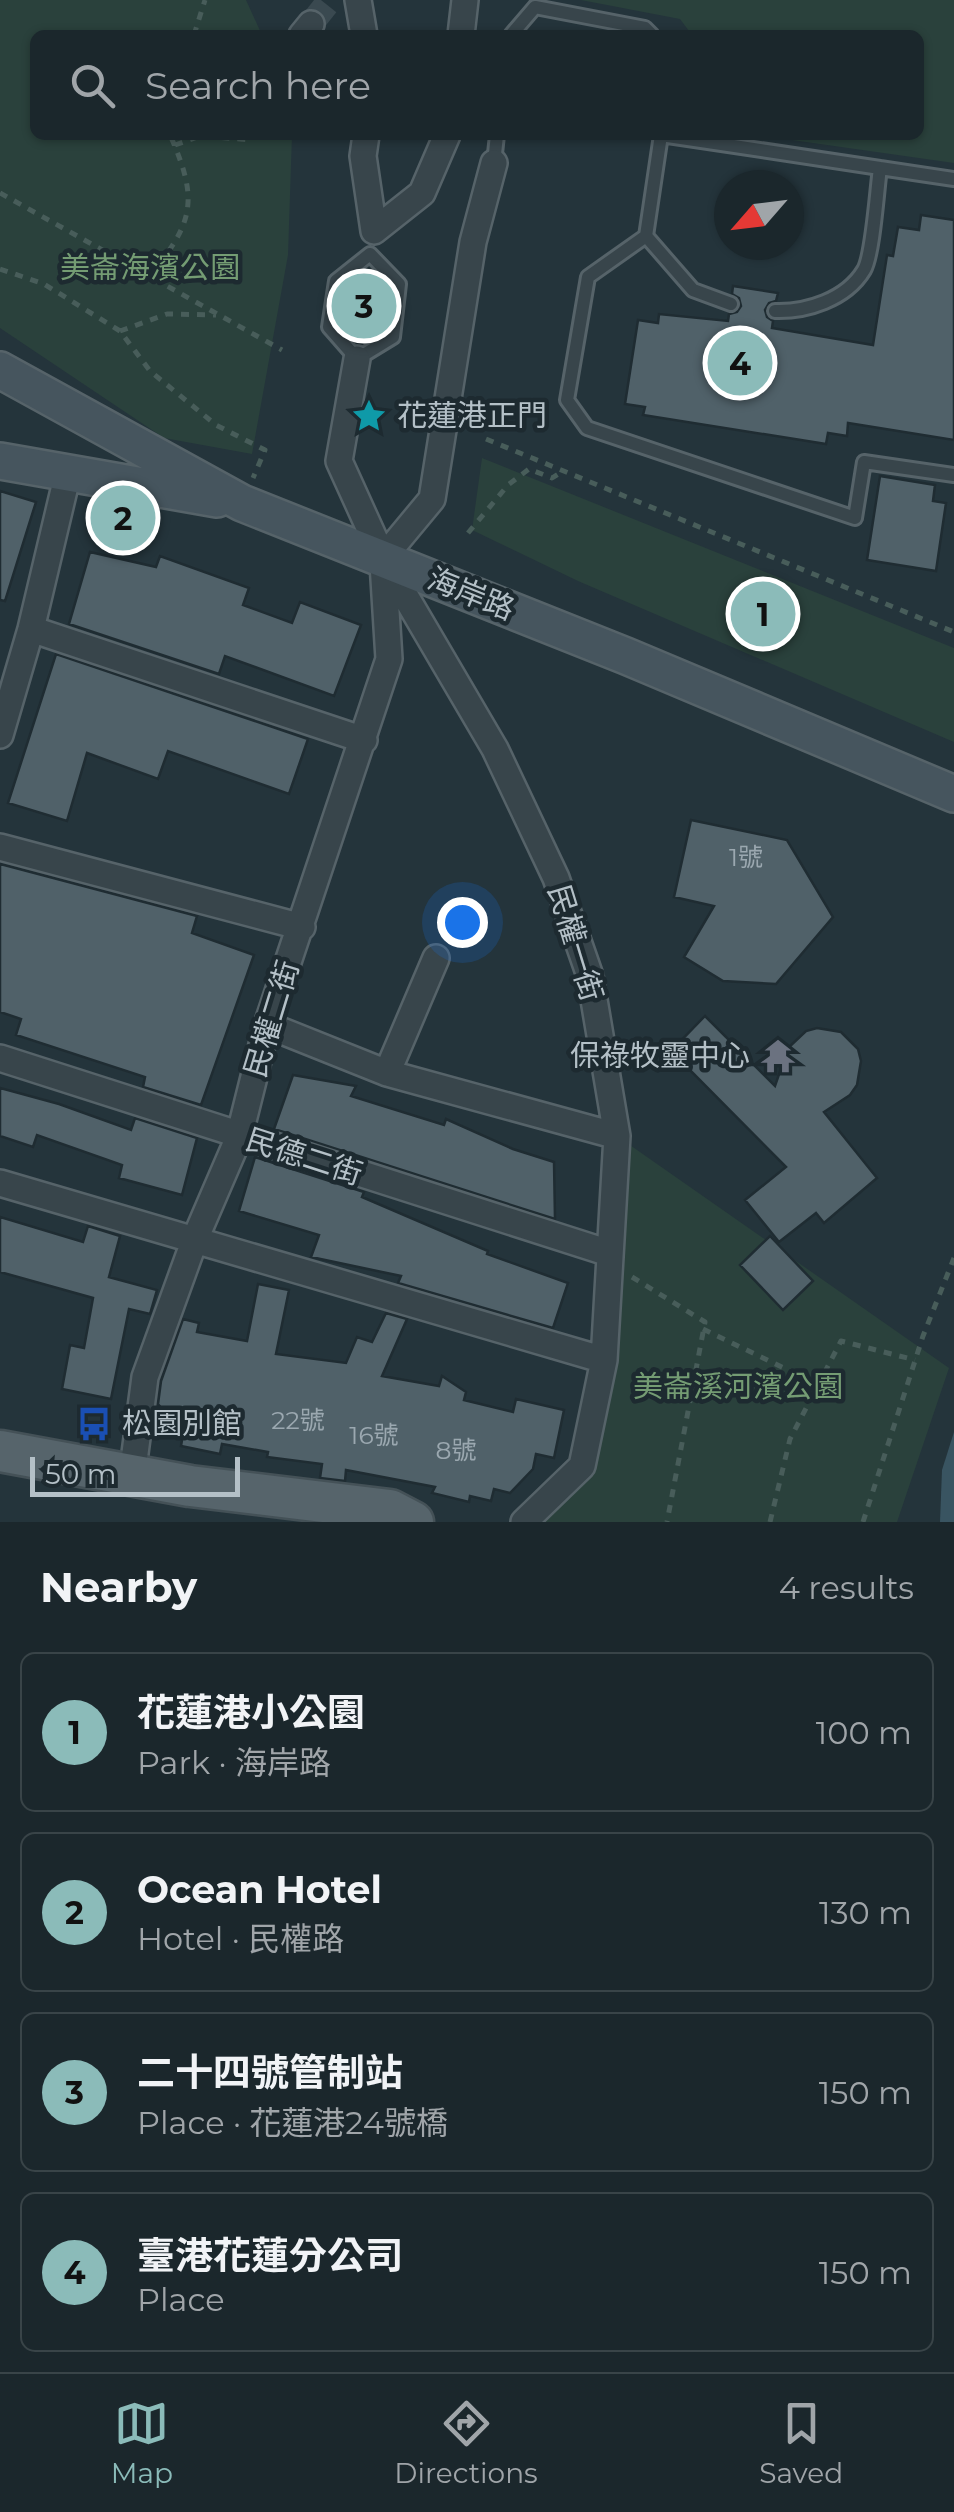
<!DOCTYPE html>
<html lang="en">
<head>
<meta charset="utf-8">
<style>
  body { margin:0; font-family:Montserrat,"Noto Sans TC",sans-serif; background:#242f34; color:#f1f3f6 }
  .compass { position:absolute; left:714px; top:170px; width:90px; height:90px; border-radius:50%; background:#1b272c; box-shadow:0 2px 8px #0004; rotate:242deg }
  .scale { position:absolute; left:30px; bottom:25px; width:210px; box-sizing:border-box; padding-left:10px; border:5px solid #b4c0c7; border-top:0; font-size:28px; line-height:35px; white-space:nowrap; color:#b4c0c7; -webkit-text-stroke:8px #1d2a30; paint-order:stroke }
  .you { position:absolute; left:462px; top:922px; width:35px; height:35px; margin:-25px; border:8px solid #fff; border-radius:50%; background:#1a73e8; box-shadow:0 0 0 15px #1a73e833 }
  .badge { display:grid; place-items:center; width:65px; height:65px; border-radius:50%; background:#8bbbb9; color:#111; font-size:32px; font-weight:700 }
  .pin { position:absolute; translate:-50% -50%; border:5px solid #fff; box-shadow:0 2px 10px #0006 }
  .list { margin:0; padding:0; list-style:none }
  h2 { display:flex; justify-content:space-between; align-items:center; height:130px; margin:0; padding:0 40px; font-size:42px }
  h2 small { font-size:32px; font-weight:400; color:#a0a5a9 }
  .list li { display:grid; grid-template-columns:65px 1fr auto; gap:30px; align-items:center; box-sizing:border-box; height:160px; margin:0 20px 20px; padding:0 20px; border:2px solid #394448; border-radius:15px }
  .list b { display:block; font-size:38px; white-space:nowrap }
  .list p { margin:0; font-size:32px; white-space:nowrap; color:#a0a5a9 }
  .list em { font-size:32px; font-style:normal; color:#a0a5a9 }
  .icon { flex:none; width:55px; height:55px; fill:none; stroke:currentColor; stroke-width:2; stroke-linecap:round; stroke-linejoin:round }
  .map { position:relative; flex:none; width:954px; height:1522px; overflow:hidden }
  .search { position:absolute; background:#1b272c; box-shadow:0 2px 8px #0004; left:30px; right:30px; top:30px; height:110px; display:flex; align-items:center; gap:25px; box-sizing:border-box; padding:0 35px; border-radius:15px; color:#a0a5a9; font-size:38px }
  .sheet { height:850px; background:#1b272c }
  nav { display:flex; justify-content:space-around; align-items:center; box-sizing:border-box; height:140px; border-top:2px solid #394448; background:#1b272c; font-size:28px; color:#a0a5a9 }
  nav a { display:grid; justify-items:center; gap:5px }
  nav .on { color:#8bbbb9 }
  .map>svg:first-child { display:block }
</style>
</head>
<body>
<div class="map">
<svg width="954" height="1522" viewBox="0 0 954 1522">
  <rect width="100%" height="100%" fill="#24343b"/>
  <!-- green -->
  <path fill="#2a413c" d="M0,0H246L262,35H35V135H292L288,255L252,454L164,438L0,328Z
    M581,0H954V163L756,135H919V35H692L680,19Z
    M482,458L954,648V742L578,581L472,530Z
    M617,1136L949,1368L897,1522H524L582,1466Z"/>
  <!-- water -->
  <path fill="#395461" d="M954,1432V1522H940L942,1470Z"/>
  <!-- building -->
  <path fill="#506169" stroke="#1f2c32" stroke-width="2.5" d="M921,215L954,220V440L848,423L847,436L828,433L826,444L643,415L645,407L625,404L638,320L658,323L659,314L728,321L729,314L737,312L741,306L739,298L732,294L733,286L778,293L776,301L769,303L765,310L767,317L773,321L772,328L873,345L887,255L893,256L898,227L919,230Z
    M880,476L935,485L933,501L946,503L936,571L867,560Z
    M0,491L36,502L5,601L0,600Z
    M90,552L156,567L160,556L249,588L243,605L292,623L300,602L361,625L334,696L225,656L219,674L69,624Z
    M56,654L308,739L289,794L168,751L158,779L87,753L67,821L8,803Z
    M691,820L787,840L833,917L776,984L723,981L684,957L714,906L674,897Z
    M0,864L197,916L192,933L254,955L201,1105L143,1087L145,1077L16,1035L21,1019L0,1012Z
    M705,1016L775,1086L788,1048L806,1031L817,1028L841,1032L858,1049L861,1061L857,1085L850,1095L824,1112L877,1178L824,1223L816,1213L779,1242L745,1200L786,1167L671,1051Z
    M293,1075L356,1086L351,1096L444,1125L446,1119L513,1149L554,1162L555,1219L274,1129Z
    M0,1088L59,1104L131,1130L135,1118L197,1138L182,1195L119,1178L122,1165L37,1135L33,1147L0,1136Z
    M255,1157L364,1192L362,1197L488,1251L487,1254L568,1283L553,1328L398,1283L401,1276L311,1257L319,1235L239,1211Z
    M0,1217L83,1242L88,1226L120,1236L109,1277L157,1290L150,1314L129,1309L111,1399L62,1389L70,1345L84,1348L93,1298L0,1272Z
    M770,1236L813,1281L783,1310L740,1265Z
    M258,1284L289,1290L276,1354L346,1363L357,1337L372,1342L386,1313L407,1319L382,1376L439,1386L442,1376L466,1392L464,1400L513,1412L516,1399L564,1410L554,1458L536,1454L533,1469L510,1493L494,1489L491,1501L470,1496L469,1502L432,1493L435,1487L346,1470L345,1481L320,1478L322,1464L267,1457L268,1452L222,1444L220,1454L181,1446L183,1434L158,1404L161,1381L183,1319L199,1323L197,1332L247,1341Z"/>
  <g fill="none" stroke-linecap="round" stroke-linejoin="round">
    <!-- street-tunnel -->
    <path stroke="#3a4950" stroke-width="25" stroke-dasharray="25 12" stroke-linecap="butt" d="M311,24L330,0"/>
    <!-- lane casing -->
    <g stroke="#566369" stroke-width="18">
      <path id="lane" d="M511,35L535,7L645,28L652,35
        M494,163L497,135
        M646,236L588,277L567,400L587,428L855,518L864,462L954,475
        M370,254L399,284L393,337L357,359L329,327L336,281Z
        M731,304L693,290L646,236L661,135L880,168
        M775,311C806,312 846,300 864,270C873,255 877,189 880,168L954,179"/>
    </g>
    <!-- street casing -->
    <g stroke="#566369" stroke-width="30">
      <path id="street" d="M358,0L364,35
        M302,35L311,24
        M461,35L465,0
        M366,135L363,156L374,231L422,193L447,135
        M357,359L339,461L383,558L495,749L556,878L590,976L617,1136L604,1360L582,1466L524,1522
        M383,558L432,499L473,242L494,163
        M31,629L364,740
        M0,735L31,629L68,473
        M0,847L302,927
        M267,1025L387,1073L617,1136
        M0,1058L609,1253
        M387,1073L436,958
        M0,1183L604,1360
        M132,1476L145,1377L195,1239L239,1137L267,1025L389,659L383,563"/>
    </g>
    <!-- secondary casing -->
    <g stroke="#566369" stroke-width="40">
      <path id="secondary" d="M0,370L242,503L626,656L954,794
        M0,461L217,499"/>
    </g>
    <!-- primary casing -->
    <g stroke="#445157" stroke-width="45">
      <path id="primary" d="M0,1451L190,1486L390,1510L413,1522"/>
    </g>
    <!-- path -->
    <path stroke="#485d5a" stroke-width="5" stroke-dasharray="8 8" stroke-linecap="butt" d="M194,35L205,0
      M175,145L200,136L253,140
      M0,193L282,350
      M0,269L44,284L120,331L150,371L216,425L265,450L253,478
      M149,276C194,223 199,200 170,135
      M120,331L167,314L216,315
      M486,439L954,632
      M468,533L508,485L529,469L552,478L563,471
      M632,1277L705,1322L667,1522
      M703,1329L819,1385
      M770,1522L790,1439L841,1341L915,1360
      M863,1522L923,1336L954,1258"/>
    <!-- lane -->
    <use href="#lane" stroke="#38454b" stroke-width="12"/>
    <!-- street -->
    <use href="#street" stroke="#38454b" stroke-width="25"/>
    <!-- secondary -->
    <use href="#secondary" stroke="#46555e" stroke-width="35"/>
    <!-- primary -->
    <use href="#primary" stroke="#56646b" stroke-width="40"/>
  </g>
  <!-- icons -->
  <defs>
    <g id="sight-bare" transform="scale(2.7)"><path d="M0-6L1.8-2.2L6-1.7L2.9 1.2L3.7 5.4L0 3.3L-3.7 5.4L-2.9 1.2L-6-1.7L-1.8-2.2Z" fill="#0f9aa8" stroke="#1d2a30" stroke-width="2.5" paint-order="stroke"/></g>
    <g id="temple-bare" transform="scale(2.7)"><path d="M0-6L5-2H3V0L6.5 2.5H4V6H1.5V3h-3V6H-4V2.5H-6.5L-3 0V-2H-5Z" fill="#6b7280" stroke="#1d2a30" stroke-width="2.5" paint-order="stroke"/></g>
    <g id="bus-bare" transform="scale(2.7)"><path d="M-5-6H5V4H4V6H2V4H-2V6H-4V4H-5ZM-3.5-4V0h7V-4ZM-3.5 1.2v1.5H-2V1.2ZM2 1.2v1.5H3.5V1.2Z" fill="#1a4fb4" stroke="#1d2a30" stroke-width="2.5" paint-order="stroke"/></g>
  </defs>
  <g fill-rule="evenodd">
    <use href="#sight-bare" x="369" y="416"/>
    <use href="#temple-bare" x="778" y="1056"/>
    <use href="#bus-bare" x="94" y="1424"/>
  </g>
  <g text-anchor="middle" stroke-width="9" stroke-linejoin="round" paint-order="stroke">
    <!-- number labels -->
    <g font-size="25" fill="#9ba8b0">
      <text x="746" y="866">1號</text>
      <text x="298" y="1429">22號</text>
      <text x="374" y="1444">16號</text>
      <text x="456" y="1459">8號</text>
    </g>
    <!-- park labels -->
    <g font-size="30" fill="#749c73" stroke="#1d2a30">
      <text x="150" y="278">美崙海濱公園</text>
      <text x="738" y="1397">美崙溪河濱公園</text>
    </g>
    <!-- poi labels -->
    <g font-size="30" fill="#b4c0c7" stroke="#1d2a30" text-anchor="start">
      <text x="397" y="426">花蓮港正門</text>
      <text x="750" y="1066" text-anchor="end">保祿牧靈中心</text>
      <text x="122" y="1434">松園別館</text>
    </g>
    <!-- street labels -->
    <g font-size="30" fill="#b4c0c7" stroke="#1d2a30">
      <text transform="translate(471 594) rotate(22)" y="10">海岸路</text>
      <text transform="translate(575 943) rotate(73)" y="10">民權一街</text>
      <text transform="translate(272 1019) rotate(-73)" y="10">民權二街</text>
      <text transform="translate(304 1157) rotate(18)" y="10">民德二街</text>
    </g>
  </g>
</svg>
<svg class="compass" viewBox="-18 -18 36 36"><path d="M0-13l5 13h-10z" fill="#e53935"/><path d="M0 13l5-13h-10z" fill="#a0a5a9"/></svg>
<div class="scale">50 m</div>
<div class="you"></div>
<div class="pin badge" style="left:763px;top:614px">1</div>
<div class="pin badge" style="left:123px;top:518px">2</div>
<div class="pin badge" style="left:364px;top:306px">3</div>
<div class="pin badge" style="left:740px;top:363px">4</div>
<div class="search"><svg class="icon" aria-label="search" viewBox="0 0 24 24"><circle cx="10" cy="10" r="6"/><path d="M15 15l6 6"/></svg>Search here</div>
</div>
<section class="sheet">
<h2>Nearby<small>4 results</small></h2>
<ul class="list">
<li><span class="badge">1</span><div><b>花蓮港小公園</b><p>Park · 海岸路</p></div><em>100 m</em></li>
<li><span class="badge">2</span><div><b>Ocean Hotel</b><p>Hotel · 民權路</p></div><em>130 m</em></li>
<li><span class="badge">3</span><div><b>二十四號管制站</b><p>Place · 花蓮港24號橋</p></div><em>150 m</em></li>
<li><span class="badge">4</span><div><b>臺港花蓮分公司</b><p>Place</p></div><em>150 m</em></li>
</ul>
</section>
<nav>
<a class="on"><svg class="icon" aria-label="map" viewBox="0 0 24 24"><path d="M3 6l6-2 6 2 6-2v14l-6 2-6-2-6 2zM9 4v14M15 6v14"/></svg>Map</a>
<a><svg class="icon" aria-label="directions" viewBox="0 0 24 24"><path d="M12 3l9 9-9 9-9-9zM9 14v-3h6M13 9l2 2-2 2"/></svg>Directions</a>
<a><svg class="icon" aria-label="saved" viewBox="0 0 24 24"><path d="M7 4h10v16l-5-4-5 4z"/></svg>Saved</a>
</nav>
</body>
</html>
